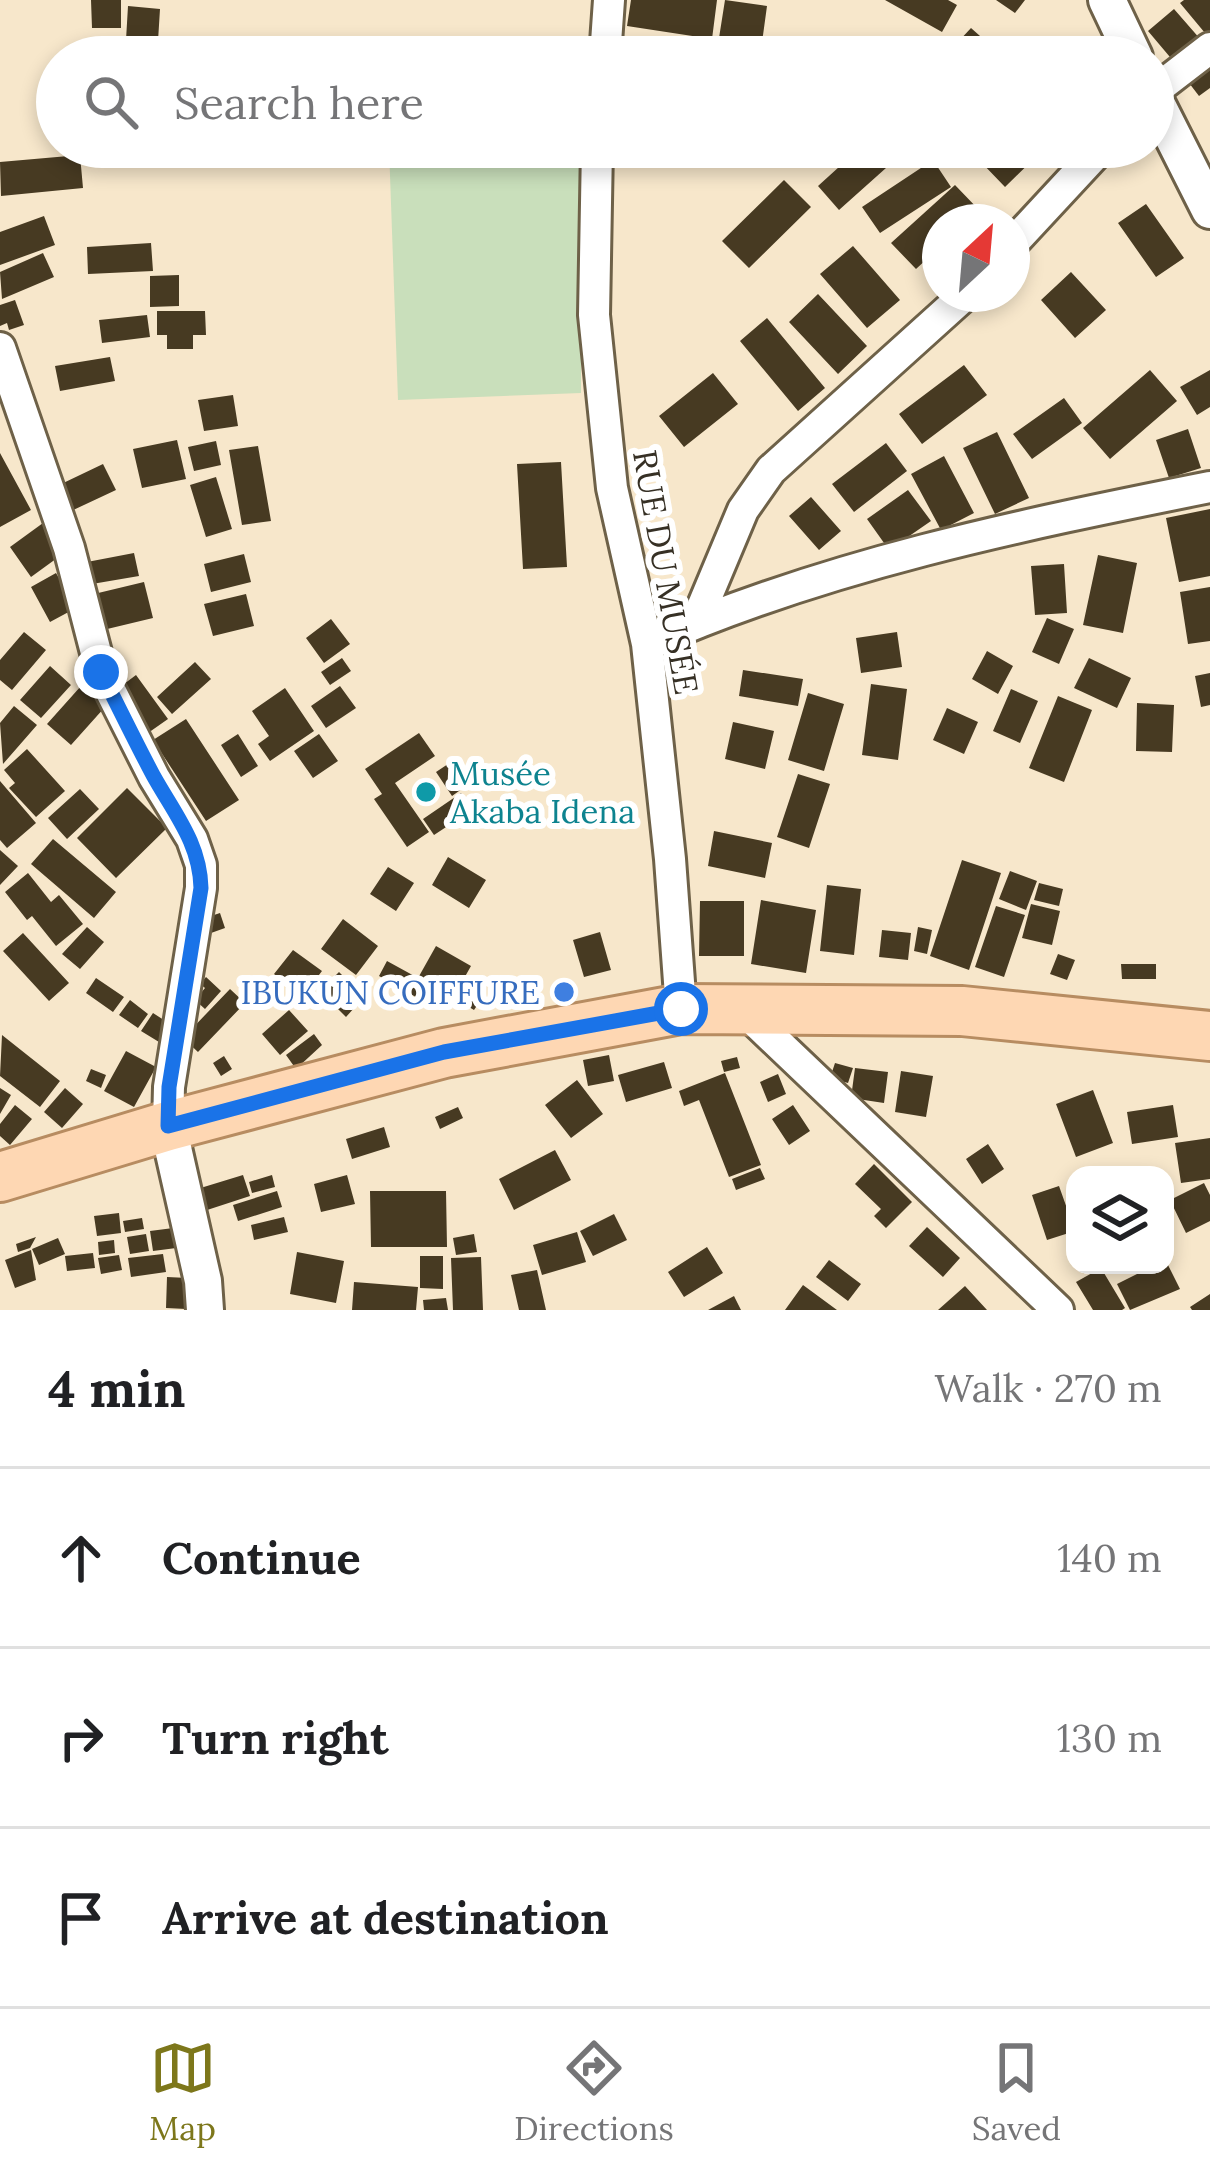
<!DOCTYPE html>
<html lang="en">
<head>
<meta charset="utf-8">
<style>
  body { margin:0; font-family:Lora,serif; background:#f2f2f2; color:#202124 }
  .controls { position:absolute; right:36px; bottom:36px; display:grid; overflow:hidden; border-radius:24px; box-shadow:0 6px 18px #0003 }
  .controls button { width:108px; height:108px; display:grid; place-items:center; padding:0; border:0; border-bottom:3px solid #e0e0e0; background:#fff; color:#202124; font:60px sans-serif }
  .compass { position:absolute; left:922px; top:204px; width:108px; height:108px; border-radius:50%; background:#fff; box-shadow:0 6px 18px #0003; rotate:26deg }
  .stop { position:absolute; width:36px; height:36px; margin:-27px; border:9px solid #1a73e8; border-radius:50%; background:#fff }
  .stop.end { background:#1a73e8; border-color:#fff; box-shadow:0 3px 12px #0008 }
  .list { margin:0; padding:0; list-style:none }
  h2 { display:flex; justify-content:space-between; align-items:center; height:156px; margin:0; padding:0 48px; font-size:51px }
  h2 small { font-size:39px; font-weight:400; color:#757577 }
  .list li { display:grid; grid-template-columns:78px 1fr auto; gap:36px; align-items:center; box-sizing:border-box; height:180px; padding:0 48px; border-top:3px solid #e0e0e0 }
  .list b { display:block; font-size:45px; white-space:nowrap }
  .list em { font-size:39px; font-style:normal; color:#757577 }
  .icon { flex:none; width:66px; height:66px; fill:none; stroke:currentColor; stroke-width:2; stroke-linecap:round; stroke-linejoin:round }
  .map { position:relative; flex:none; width:1210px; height:1310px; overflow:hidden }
  .search { position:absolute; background:#fff; box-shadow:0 6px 18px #0003; left:36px; right:36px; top:36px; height:132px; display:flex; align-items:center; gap:30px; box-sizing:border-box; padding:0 42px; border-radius:66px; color:#757577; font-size:45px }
  .sheet { height:696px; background:#fff }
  nav { display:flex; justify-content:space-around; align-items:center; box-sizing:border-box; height:168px; border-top:3px solid #e0e0e0; background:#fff; font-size:33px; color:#757577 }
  nav a { display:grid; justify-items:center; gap:6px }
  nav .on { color:#7d771b }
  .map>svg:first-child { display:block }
</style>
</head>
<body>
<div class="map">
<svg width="1210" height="1310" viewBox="0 0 1210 1310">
  <rect width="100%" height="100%" fill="#f7e7cb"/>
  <!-- green -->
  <path fill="#c9dfbb" d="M389,147H581V393L398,400Z"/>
  <!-- building -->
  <path fill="#473a22" d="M91,0H121V28H92Z
    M631,0H717L712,39L627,26Z
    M725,0L767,6L760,57H716Z
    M885,0H948L957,5L942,32Z
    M996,0H1025L1015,13Z
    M1184,0H1210V39L1180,3Z
    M128,6L160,9L157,57H125Z
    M1174,9L1201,40L1175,63L1148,31Z
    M971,28L998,52L994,57H944Z
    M1210,61V88L1199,96L1186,79Z
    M699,147H741L734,162Z
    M861,147H901L905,151L839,210L818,186Z
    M995,147H1046L1005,187L980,161Z
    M80,155L83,188L1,196L0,162Z
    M933,160L951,187L880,233L862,207Z
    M784,180L811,207L749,268L722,241Z
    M955,185L980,211L968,222H940V247L916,269L891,243Z
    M1146,204L1184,258L1156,277L1118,223Z
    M44,216L55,245L0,265V232Z
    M151,243L153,271L88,274L87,247Z
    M853,246L900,300L867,328L820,274Z
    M43,253L54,277L2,299L0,272Z
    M1071,272L1106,310L1075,338L1041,300Z
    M179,275V306L150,307V276Z
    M818,294L867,346L838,374L789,322Z
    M15,300L24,325L9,330L7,323L0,326V305Z
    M157,311H205L206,335H193V349H167V335H157Z
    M147,315L150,337L102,343L99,320Z
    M767,318L825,388L798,411L740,341Z
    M110,357L115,381L60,391L55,366Z
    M964,365L987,395L922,444L899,414Z
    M1150,370L1177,401L1110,459L1083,428Z
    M1210,370V407L1197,415L1180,387Z
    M713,373L738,404L684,447L659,416Z
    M233,395L238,426L204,431L198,400Z
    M1064,398L1082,423L1032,459L1013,434Z
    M1188,429L1201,468L1169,478L1156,440Z
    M997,432L1029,498L995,514L963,448Z
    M177,440L186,479L142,488L133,449Z
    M216,441L221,465L194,471L188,447Z
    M886,443L907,471L854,512L832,484Z
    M258,446L271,521L242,525L229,450Z
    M0,453L31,510L0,527Z
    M944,456L974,513L941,530L911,474Z
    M561,462L567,567L523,569L517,464Z
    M103,464L116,490L69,512L57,486Z
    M216,477L232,529L206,537L190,485Z
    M908,490L931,521L889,550L867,519Z
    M811,497L841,531L819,550L789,516Z
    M1210,509V576L1179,582L1166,518Z
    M43,523L64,553L31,577L10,547Z
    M134,553L139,576L92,584L87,562Z
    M244,554L251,582L211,592L204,564Z
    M1098,555L1137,563L1123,633L1083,625Z
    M1064,564L1067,613L1035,615L1031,566Z
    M56,573L76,608L50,622L31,587Z
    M144,582L153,618L103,630L94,594Z
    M1210,587V641L1188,644L1180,592Z
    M246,594L254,626L213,636L204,604Z
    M1047,618L1074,629L1059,664L1032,652Z
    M331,619L350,644L324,663L306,638Z
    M24,632L46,650L12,690L0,680V660Z
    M897,632L902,667L861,673L856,638Z
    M987,651L1013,666L998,694L972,679Z
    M342,658L351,671L330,685L321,672Z
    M1089,658L1131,678L1117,708L1074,688Z
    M195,662L211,679L172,714L157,697Z
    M50,666L71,685L41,718L20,700Z
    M743,670L803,679L798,706L739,696Z
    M1210,673V705L1201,707L1195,676Z
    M136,675L168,719L148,733L116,690Z
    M871,684L907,689L898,760L862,755Z
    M81,686L105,707L71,745L47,724Z
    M340,686L356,708L326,728L311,706Z
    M285,688L314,731L270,761L258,744L269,736L252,711Z
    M1011,689L1038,701L1020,743L993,731Z
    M808,693L844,704L824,771L788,760Z
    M1058,696L1092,710L1064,782L1029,768Z
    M1137,703L1174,705L1172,752L1136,751Z
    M14,706L37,725L3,764L0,723Z
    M947,708L978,722L964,754L933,740Z
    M186,719L239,800L206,821L153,740Z
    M733,722L774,731L765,769L725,759Z
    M419,733L435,756L395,783L429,832L407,847L374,799L382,794L365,769Z
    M238,734L258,766L241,777L221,745Z
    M319,734L338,761L313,778L294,751Z
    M27,749L65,791L36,817L9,788L15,783L4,770Z
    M457,758L473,781L452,796L436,772Z
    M798,774L830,784L809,848L777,837Z
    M0,781L36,823L7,848L0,840Z
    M127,788L167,828L116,878L77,838Z
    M80,789L99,809L67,839L48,818Z
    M461,793L472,810L434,835L423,819Z
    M714,831L772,843L765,878L708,866Z
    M53,839L116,892L94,918L31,864Z
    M0,850L18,866L0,885Z
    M448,857L486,880L469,908L432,885Z
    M962,860L1001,873L969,970L930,956Z
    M388,867L414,883L396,911L370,894Z
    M1010,871L1037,881L1026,910L999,899Z
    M28,873L51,902L59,895L83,924L56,946L32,916L27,920L5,892Z
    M1039,883L1063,889L1059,906L1034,900Z
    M827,885L861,889L854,955L820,951Z
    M761,900L816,910L806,973L751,964Z
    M700,901H744V956H699Z
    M1031,904L1060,911L1052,945L1022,938Z
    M996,906L1025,915L1004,977L975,967Z
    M220,913L225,928L211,933L205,918Z
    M343,919L378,946L356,975L321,949Z
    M87,927L104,942L80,969L62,954Z
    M918,927L932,930L927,954L914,951Z
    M882,930L911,933L908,960L879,957Z
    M600,932L611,970L584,977L573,940Z
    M23,933L69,983L49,1001L3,951Z
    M436,946L471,966L458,989L449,984L435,1008L379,976L387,961L418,978Z
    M293,950L322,971L303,996L274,974Z
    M1058,954L1075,960L1067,980L1050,974Z
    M1121,964H1156V979H1122Z
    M339,972L364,997L346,1017L320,991Z
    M206,977L221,991L205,1009L195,1000L205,988L200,984Z
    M96,978L124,997L113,1012L86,993Z
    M466,979L486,992L474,1010L454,998Z
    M230,989L245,1003L198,1052L183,1038Z
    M130,1000L148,1014L138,1028L119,1015Z
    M289,1010L308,1031L280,1055L262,1034Z
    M153,1013L170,1024L159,1042L141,1031Z
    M314,1034L322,1045L296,1069L286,1055Z
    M2,1035L60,1081L40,1107L0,1076Z
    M126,1051L156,1067L134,1107L104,1091Z
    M609,1055L614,1081L588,1086L583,1060Z
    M224,1056L232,1069L221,1076L213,1063Z
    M737,1057L740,1068L724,1072L721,1061Z
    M664,1062L672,1088L626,1102L618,1075Z
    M835,1063L853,1068L848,1083L830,1078Z
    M855,1068L888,1072L884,1103L851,1098Z
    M91,1069L106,1075L101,1088L86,1081Z
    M901,1071L933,1076L926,1117L895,1112Z
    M725,1073L761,1165L729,1177L699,1100L684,1106L679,1091Z
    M778,1074L786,1094L768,1102L760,1082Z
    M577,1080L603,1114L571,1138L545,1105Z
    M0,1088L11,1095L0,1114Z
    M65,1088L83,1104L62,1128L44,1112Z
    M1093,1090L1113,1143L1076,1157L1056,1104Z
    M15,1105L32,1119L10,1145L0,1136V1124Z
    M793,1105L810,1131L789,1145L772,1119Z
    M1173,1105L1178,1137L1132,1144L1127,1112Z
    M458,1107L463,1118L440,1129L435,1117Z
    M384,1127L390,1147L352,1159L346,1139Z
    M1210,1138V1179L1181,1183L1175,1143Z
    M988,1144L1004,1169L982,1184L966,1159Z
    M555,1150L571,1180L514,1210L499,1179Z
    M874,1164L912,1202L886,1228L874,1216L881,1209L855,1184Z
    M760,1168L765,1179L736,1190L732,1179Z
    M243,1175L250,1196L201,1212L194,1190Z
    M272,1175L275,1187L252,1193L249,1182Z
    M347,1175L355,1204L321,1212L314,1184Z
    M1204,1183L1210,1195V1221L1186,1233L1170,1200Z
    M1059,1186L1075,1231L1047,1240L1032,1195Z
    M277,1191L282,1207L238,1221L233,1205Z
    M370,1191H446L447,1247H371Z
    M119,1213L121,1233L97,1236L94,1216Z
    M614,1214L627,1240L593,1256L580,1231Z
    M284,1217L288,1232L254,1240L251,1225Z
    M142,1218L144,1229L125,1232L123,1221Z
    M181,1227L184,1247L153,1251L150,1231Z
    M927,1227L960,1258L943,1277L909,1246Z
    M577,1232L586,1262L542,1275L533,1245Z
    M146,1234L149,1251L130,1254L127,1237Z
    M474,1234L477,1252L456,1255L453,1238Z
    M36,1237L30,1248L18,1252L16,1244Z
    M58,1238L65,1254L39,1265L32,1249Z
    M114,1240L115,1253L99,1255L98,1242Z
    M707,1247L723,1273L684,1297L668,1272Z
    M31,1250L36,1280L15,1288L5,1260Z
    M297,1252L344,1261L336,1303L290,1294Z
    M93,1253L95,1268L67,1271L65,1256Z
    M163,1254L166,1272L131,1277L128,1258Z
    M119,1255L122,1270L101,1274L98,1258Z
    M420,1256H443V1289L420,1288Z
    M481,1257L483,1310H453L451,1258Z
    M829,1260L861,1284L848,1301L816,1277Z
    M1155,1265H1168L1180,1289L1130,1310L1117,1284Z
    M1101,1268L1125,1308L1122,1310H1093L1076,1282Z
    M537,1270L546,1310H519L511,1275Z
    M167,1277L188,1278L186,1309L166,1308Z
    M354,1282L418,1287L416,1310H352Z
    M803,1285L837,1310H785Z
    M965,1286L987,1310H938Z
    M1210,1294V1310H1192L1190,1307Z
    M734,1296L741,1310H708Z
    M446,1298L448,1310H424L423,1300Z"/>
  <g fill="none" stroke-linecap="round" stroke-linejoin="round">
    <!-- minor casing -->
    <g stroke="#6e6148" stroke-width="36">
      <path id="minor" d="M605,57L609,0
        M1153,92L1210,48
        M597,147L594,315L612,488L647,644L670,859L681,1009
        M1012,244L1102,147
        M0,348L69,548L101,672L154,777L192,839L201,865V888L169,1087L168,1126
        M696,622L743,510L771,470L966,294
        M647,644C825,565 1020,525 1210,487
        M741,1008L1058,1310"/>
    </g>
    <!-- tertiary casing -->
    <g stroke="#6e6148" stroke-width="42">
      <path id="tertiary" d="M1107,0L1134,57
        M1153,97L1210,210
        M168,1126L203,1281L205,1310"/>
    </g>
    <!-- primary casing -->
    <g stroke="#b78c61" stroke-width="54">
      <path id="primary" d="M0,1177L168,1126L444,1053L681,1009L962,1011L1210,1036"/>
    </g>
    <!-- minor -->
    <use href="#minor" stroke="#fff" stroke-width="30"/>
    <!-- tertiary -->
    <use href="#tertiary" stroke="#fff" stroke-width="36"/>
    <!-- primary -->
    <use href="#primary" stroke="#fed7b3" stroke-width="48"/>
  </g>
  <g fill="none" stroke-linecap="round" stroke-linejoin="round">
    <!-- route -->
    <path stroke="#1a73e8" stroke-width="15" d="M101,672C118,706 135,741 153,775C174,813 200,843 201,888L169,1087L168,1126L444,1052L681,1009"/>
  </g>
  <!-- markers -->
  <circle fill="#0f9aa8" stroke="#fff" stroke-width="4.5" cx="426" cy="792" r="12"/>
  <circle fill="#3f7fe0" stroke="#fff" stroke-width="4.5" cx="564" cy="992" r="12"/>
  <g text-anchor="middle" stroke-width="12" stroke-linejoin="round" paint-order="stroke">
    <!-- street labels -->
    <g font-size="33" fill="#363025" stroke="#fff">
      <text transform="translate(666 572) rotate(80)" y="12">RUE DU MUSÉE</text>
    </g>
    <!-- culture labels -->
    <g font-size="33" fill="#0d838f" stroke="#fff" text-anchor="start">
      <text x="450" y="785">Musée<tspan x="450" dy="38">Akaba Idena</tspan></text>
    </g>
    <!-- shop labels -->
    <g font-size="33" fill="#366cbe" stroke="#fff" text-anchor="end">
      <text x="540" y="1004">IBUKUN COIFFURE</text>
    </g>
  </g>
</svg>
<div class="controls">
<button><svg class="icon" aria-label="layers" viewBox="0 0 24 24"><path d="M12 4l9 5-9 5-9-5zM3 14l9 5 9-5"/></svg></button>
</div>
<svg class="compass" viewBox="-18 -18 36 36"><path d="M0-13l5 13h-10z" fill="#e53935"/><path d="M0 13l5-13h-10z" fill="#757577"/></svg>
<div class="stop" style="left:681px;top:1009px"></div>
<div class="stop end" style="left:101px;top:672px"></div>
<div class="search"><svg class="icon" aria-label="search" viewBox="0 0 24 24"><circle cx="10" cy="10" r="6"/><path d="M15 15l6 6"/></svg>Search here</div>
</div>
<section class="sheet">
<h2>4 min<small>Walk · 270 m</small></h2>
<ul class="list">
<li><svg class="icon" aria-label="ahead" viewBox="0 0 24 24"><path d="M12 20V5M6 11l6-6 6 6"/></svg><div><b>Continue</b></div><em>140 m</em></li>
<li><svg class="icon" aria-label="right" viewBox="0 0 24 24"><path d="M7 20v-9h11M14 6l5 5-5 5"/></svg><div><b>Turn right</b></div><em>130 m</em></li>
<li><svg class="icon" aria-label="arrive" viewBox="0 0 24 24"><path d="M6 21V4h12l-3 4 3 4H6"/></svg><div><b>Arrive at destination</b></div></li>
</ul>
</section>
<nav>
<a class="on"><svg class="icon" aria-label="map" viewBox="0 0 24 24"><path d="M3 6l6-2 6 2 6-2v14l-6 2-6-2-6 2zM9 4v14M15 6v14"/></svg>Map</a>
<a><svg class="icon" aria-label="directions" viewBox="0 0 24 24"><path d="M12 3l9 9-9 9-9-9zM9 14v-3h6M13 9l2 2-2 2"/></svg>Directions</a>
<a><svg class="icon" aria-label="saved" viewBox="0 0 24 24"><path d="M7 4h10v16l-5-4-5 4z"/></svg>Saved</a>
</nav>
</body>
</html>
